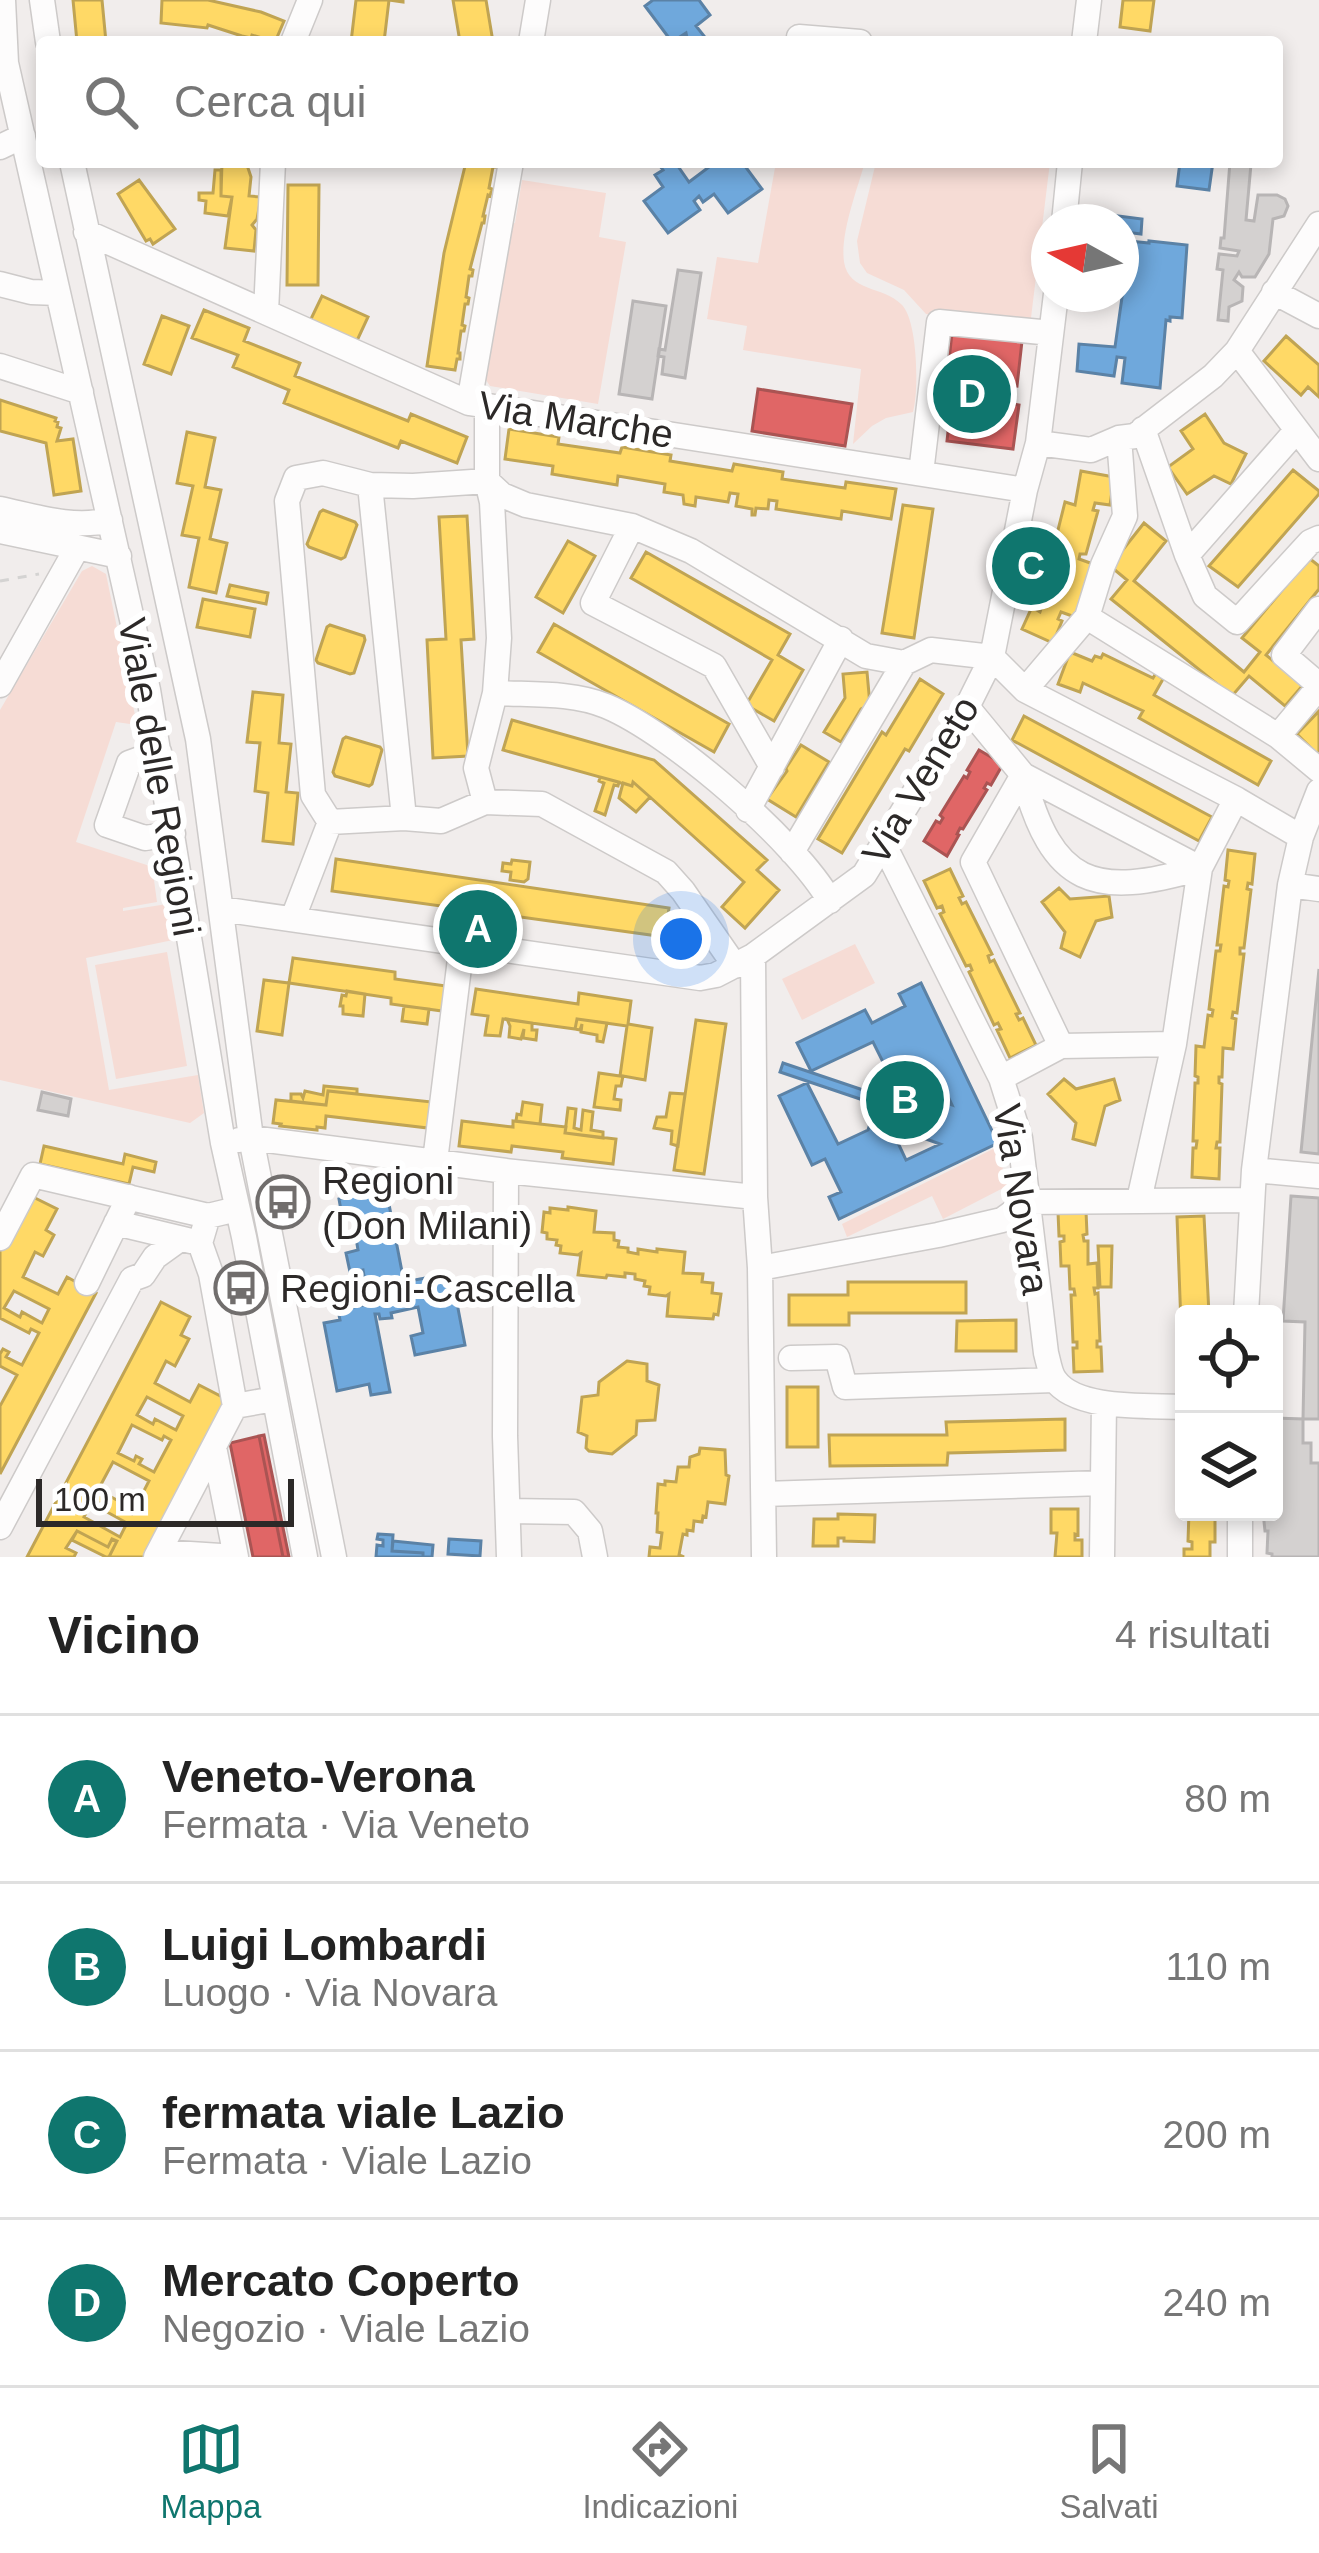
<!DOCTYPE html>
<html lang="it">
<head>
<meta charset="utf-8">
<style>
  body { margin:0; font-family:Arial,sans-serif; background:#f6f6f6; color:#222 }
  .controls { position:absolute; right:36px; bottom:36px; display:grid; overflow:hidden; border-radius:12px; box-shadow:0 6px 18px #0003 }
  .controls button { width:108px; height:108px; display:grid; place-items:center; padding:0; border:0; border-bottom:3px solid #e0e0e0; background:#fff; color:#222; font:60px sans-serif }
  .compass { position:absolute; left:1031px; top:204px; width:108px; height:108px; border-radius:50%; background:#fff; box-shadow:0 6px 18px #0003; rotate:278deg }
  .scale { position:absolute; left:36px; bottom:30px; width:258px; box-sizing:border-box; padding-left:12px; border:6px solid #2c2928; border-top:0; font-size:33px; line-height:42px; white-space:nowrap; color:#2c2928; -webkit-text-stroke:9px #fff; paint-order:stroke }
  .you { position:absolute; left:681px; top:939px; width:42px; height:42px; margin:-30px; border:9px solid #fff; border-radius:50%; background:#1a73e8; box-shadow:0 0 0 18px #1a73e833 }
  .badge { display:grid; place-items:center; width:78px; height:78px; border-radius:50%; background:#0f766e; color:#fff; font-size:39px; font-weight:700 }
  .pin { position:absolute; translate:-50% -50%; border:6px solid #fff; box-shadow:0 3px 12px #0006 }
  .list { margin:0; padding:0; list-style:none }
  h2 { display:flex; justify-content:space-between; align-items:center; height:156px; margin:0; padding:0 48px; font-size:51px }
  h2 small { font-size:39px; font-weight:400; color:#767676 }
  .list li { display:grid; grid-template-columns:78px 1fr auto; gap:36px; align-items:center; box-sizing:border-box; height:168px; padding:0 48px; border-top:3px solid #e0e0e0 }
  .list b { display:block; font-size:45px; white-space:nowrap }
  .list p { margin:0; font-size:39px; white-space:nowrap; color:#767676 }
  .list em { font-size:39px; font-style:normal; color:#767676 }
  .icon { flex:none; width:66px; height:66px; fill:none; stroke:currentColor; stroke-width:2; stroke-linecap:round; stroke-linejoin:round }
  .map { position:relative; flex:none; width:1319px; height:1557px; overflow:hidden }
  .search { position:absolute; background:#fff; box-shadow:0 6px 18px #0003; left:36px; right:36px; top:36px; height:132px; display:flex; align-items:center; gap:30px; box-sizing:border-box; padding:0 42px; border-radius:12px; color:#767676; font-size:45px }
  .sheet { height:828px; background:#fff }
  nav { display:flex; justify-content:space-around; align-items:center; box-sizing:border-box; height:168px; border-top:3px solid #e0e0e0; background:#fff; font-size:33px; color:#767676 }
  nav a { display:grid; justify-items:center; gap:6px }
  nav .on { color:#0f766e }
  .map>svg:first-child { display:block }
</style>
</head>
<body>
<div class="map">
<svg width="1319" height="1557" viewBox="0 0 1319 1557">
  <rect width="100%" height="100%" fill="#f1edec"/>
  <!-- green -->
  <path fill="#f6dcd5" d="M776,162H865C857,190 840,234 844,262C849,292 883,286 901,304C918,319 919,391 913,412L886,418L872,426L853,444L861,369L743,350L747,326L707,319L717,257L758,263Z
    M876,162H1050L1030,326L926,314L904,290L867,273L860,263L857,241Z
    M522,180L606,193L599,237L626,242L598,404L490,386L484,377L510,223H515Z
    M92,566L106,574L137,725L116,722L76,842L156,868L158,879L154,880L157,902L123,908V911L167,904L173,940L86,958L109,1090L198,1075L204,1113L190,1123L0,1080V710L82,571Z
    M855,944L875,983L802,1020L782,979Z
    M167,952L187,1066L116,1079L95,965Z
    M995,1148L1009,1185L943,1219L932,1196L847,1237L842,1224Z"/>
  <!-- homes -->
  <path fill="#ffd966" stroke="#c0a453" stroke-width="3" fill-rule="evenodd" d="M73,0H102L106,42H77Z
    M162,0H208L261,12L284,21L275,42L252,35L251,38L242,36L208,25L207,28L161,23Z
    M356,0H403V2L389,0L384,42H351Z
    M453,0H486L493,42H460Z
    M1123,0H1154L1150,31L1120,27Z
    M222,162H252L248,168L251,177L249,196L261,197L257,219L252,225L256,230L254,251L225,248L232,197L221,196Z
    M466,162H497L496,167H493L489,188L492,189L490,196L488,195L483,216H485L484,223H482L470,269L473,270L472,276H469L466,297L469,298L468,304H465L462,325L465,326L464,331H461L458,353H460V359H457L455,370L427,366L444,253Z
    M215,170H221V196L232,197L228,216L205,213L206,201L199,200V193H213Z
    M139,180L175,229L153,244L150,239L146,241L118,194Z
    M288,185H319L318,285H287Z
    M322,296L368,317L355,345L309,323Z
    M204,310L249,328L244,341L300,363L295,376L408,421L411,414L467,437L457,463L401,441L398,448L284,403L289,390L233,367L238,355L192,338Z
    M162,316L189,326L171,374L144,364Z
    M1286,336L1319,365V397L1308,387L1301,395L1264,361Z
    M0,400L56,418L55,421L58,422L57,427L61,428L57,441L73,439L81,491L54,495L46,443L0,431Z
    M1205,414L1224,443L1246,454L1231,484L1214,476L1187,494L1168,467L1193,449L1181,431Z
    M509,429L559,437L558,444L620,453L622,447L671,455L670,461L732,471L734,464L783,472L782,479L845,488L846,482L896,489L891,519L842,511L841,519L776,509L777,501L769,500L768,509L756,508L755,515H752V509L736,506L738,494L730,493L728,502L696,497L695,506L684,504L683,495L664,492L665,484L618,476L617,485L552,474L553,466L505,459Z
    M187,432L215,438L205,487L221,490L210,539L227,543L216,593L189,587L199,538L182,535L193,486L177,483Z
    M1293,470L1319,491V494L1238,587L1209,566Z
    M1081,471L1114,477L1110,505L1095,503L1093,510L1098,511L1086,554H1080L1079,559L1093,564L1075,617L1061,612L1058,619L1062,621L1053,643L1022,629L1032,607L1040,612L1062,548L1054,546L1065,502L1075,505Z
    M903,505L933,509L914,638L882,633Z
    M323,510L355,522L357,525L345,557L341,559L309,547L307,544L320,512Z
    M467,516L474,639L461,640L468,756L433,758L427,640L446,639L439,517Z
    M1144,523L1166,541L1134,581L1244,672L1260,652L1242,638L1309,558L1319,566V589L1266,655L1303,685L1285,706L1249,676L1232,696L1111,599L1127,580L1110,566Z
    M568,541L595,556L563,613L536,597Z
    M646,552L790,634L778,655L803,670L774,721L746,705L772,660L631,578Z
    M230,585L268,593L266,604L227,596Z
    M203,599L255,609L250,637L197,627Z
    M554,624L729,724L714,752L538,652Z
    M330,625L364,636L365,640L354,673L350,674L318,663L316,660L327,627Z
    M1070,652L1092,661L1095,656L1101,658L1103,654L1153,678L1156,673L1163,679L1154,695L1271,761L1258,785L1139,718L1143,711L1083,683L1080,692L1058,684Z
    M867,672L870,705L861,709L841,742L824,732L845,698L843,674Z
    M920,679L943,694L909,751L905,749L842,853L818,839L882,732L886,735Z
    M253,692L283,695L279,743L291,744L286,792L298,793L293,844L263,841L268,793L255,791L260,743L247,742Z
    M1319,711V751L1316,753L1297,734Z
    M1024,716L1212,817L1199,841L1012,740Z
    M512,720L654,760L767,860L757,870L779,890L745,928L722,907L744,882L650,797L633,782L632,786L503,750Z
    M346,737L380,747L382,750L372,784L369,786L335,776L333,772L343,739Z
    M801,745L829,762L796,817L767,799L787,771L786,768Z
    M600,777L619,782L618,786L614,785L605,815L595,811L604,783L599,781Z
    M633,782L650,797L636,812L619,798L623,783L632,786Z
    M1228,850L1255,854L1252,884L1248,883L1247,889L1251,890L1244,948H1240V954H1244L1237,1013L1233,1012L1232,1018L1236,1019L1233,1049L1223,1048L1222,1077H1219V1083L1222,1084L1220,1142H1217L1216,1148H1220L1219,1179L1192,1177L1193,1148H1196L1197,1141H1193L1195,1083H1198V1077L1195,1076L1196,1046L1204,1047L1208,1015L1212,1016L1213,1010L1209,1009L1216,951H1220L1221,945H1217L1224,886L1228,887L1229,881L1225,880Z
    M336,859L669,908L665,937L332,891Z
    M512,860L530,862L528,879L524,882L510,880L511,872L502,871L503,863L511,864Z
    M950,869L963,896L959,898L962,904L966,902L992,954L988,956L990,962L994,960L1020,1013L1016,1014L1019,1020L1023,1018L1036,1045L1010,1058L997,1030L1001,1029L998,1023L994,1025L969,972L972,970L970,965L966,966L940,914L944,912L942,906L937,908L924,881Z
    M1059,888L1070,899L1109,896L1112,917L1096,921L1080,957L1061,948L1065,932L1042,902Z
    M293,958L395,972V979L446,986L442,1011L391,1004V998L289,983L282,1035L257,1031L264,980L289,983Z
    M476,989L578,1004L579,993L631,1001L628,1024L652,1028L645,1080L623,1076L621,1086H616L614,1099L621,1100L620,1110L594,1107L599,1073L620,1076L627,1026L577,1019L575,1029L503,1019L500,1036L485,1035L488,1016L472,1014Z
    M347,991L365,994L363,1016L343,1014V1006H340L342,995L346,996Z
    M404,1006L429,1009L427,1024L402,1021Z
    M507,1019L532,1023V1030H537L536,1040L523,1038L524,1029L521,1039L509,1037L510,1026Z
    M577,1019L607,1023L603,1042L597,1041V1035L581,1032L582,1024L580,1030L575,1029Z
    M696,1020L726,1024L704,1174L674,1170Z
    M1064,1079L1076,1089L1114,1079L1120,1100L1105,1106L1095,1145L1073,1139L1076,1123L1048,1094Z
    M324,1086L357,1089V1094L328,1091L326,1105L291,1101V1094H301L303,1098L305,1091L323,1095Z
    M328,1091L432,1102L428,1128L326,1116L325,1128L317,1127V1130L280,1126L281,1124L273,1123L276,1100L326,1105Z
    M670,1093L685,1094L678,1146L671,1144L672,1131L654,1128L657,1117H666Z
    M523,1102L542,1105L540,1124L516,1121L517,1114L521,1115Z
    M568,1108L576,1109L574,1128L581,1130L583,1110L593,1112L591,1130L603,1132V1138L565,1133Z
    M462,1121L513,1127V1121L540,1124L566,1127L565,1133L616,1139L613,1164L562,1158L563,1152L512,1146L511,1152L459,1146Z
    M44,1146L123,1164L125,1154L156,1162L154,1172L133,1167L129,1184L40,1164Z
    M29,1195L57,1209L46,1230L54,1235L43,1256L35,1252L23,1277L58,1294L67,1277L96,1293L0,1474V1406L17,1375L0,1366V1354L3,1349L9,1352L6,1357L22,1365L39,1333L31,1329L29,1333L0,1318V1250ZM14,1291L49,1309L42,1323L22,1312L20,1317L4,1308Z
    M568,1207L596,1211L594,1232L614,1233V1240L619,1241L618,1247L628,1248V1252L638,1254V1249L657,1252V1249L685,1252L683,1273L703,1274L702,1282L713,1283L712,1293L721,1294L718,1315L714,1314L713,1319L667,1316L669,1294L666,1296L649,1294L650,1287L644,1286L645,1281L635,1279V1274L625,1273V1277L607,1275L606,1278L578,1275L581,1253L578,1255L560,1253L561,1246L556,1245L557,1240L547,1239V1233L542,1232L544,1212L550,1213V1208L568,1210Z
    M1086,1211L1087,1234L1083,1235L1084,1241H1088V1264L1097,1263L1098,1288H1094L1095,1294L1098,1293L1100,1341H1097V1347H1101L1102,1371L1074,1372L1073,1348H1077V1342H1073L1071,1295H1075L1074,1289H1070L1069,1266H1061L1060,1242L1064,1241V1236H1059L1058,1212Z
    M1204,1216L1209,1314H1184V1325H1181L1177,1217Z
    M1098,1246H1112L1111,1287H1100Z
    M848,1282H966V1313H849V1325H789V1295H848Z
    M161,1302L190,1317L181,1335L189,1339L175,1366L166,1361L155,1383L190,1402L199,1385L228,1400L146,1557H109L117,1541L112,1539L108,1547L77,1531L66,1548L76,1553L74,1557H27ZM147,1397L183,1416L176,1430L155,1419L153,1424L137,1415ZM132,1425L162,1440L164,1436L171,1440L154,1472L139,1464L142,1459L136,1456L134,1461L118,1453ZM113,1462L149,1481L132,1514L125,1510L128,1506L98,1490ZM93,1499L109,1508L107,1512L127,1523L120,1537L84,1517Z
    M1016,1320V1351H956L957,1321Z
    M627,1361L647,1364V1381L659,1385L655,1420L637,1421L636,1435L612,1454L589,1451L586,1448L587,1436L578,1432L582,1397L598,1395L599,1382Z
    M787,1387H818V1447H787Z
    M1065,1419V1450L948,1453L947,1465L830,1466L829,1435H947L946,1422Z
    M700,1448L725,1450L726,1475L729,1476L725,1504L708,1502L706,1517L703,1516L702,1522L694,1521L693,1531L687,1530V1535L683,1534L679,1555L684,1557H649L650,1547L660,1548L662,1533L657,1532L658,1513H656L658,1484L665,1485V1481L676,1482L678,1467H689L690,1457L699,1454Z
    M1051,1509H1078V1535L1075,1534V1540H1082V1557H1055L1057,1533H1051Z
    M1189,1512H1215V1542H1210V1557H1184V1549H1192V1542L1188,1541Z
    M838,1514L875,1515L874,1542L844,1541V1538H838V1546H813L814,1519H838Z
    M77,1531L108,1547L112,1539L117,1541L109,1557H106L72,1540Z"/>
  <!-- shops -->
  <path fill="#e06666" stroke="#aa5453" stroke-width="3" d="M952,333L1022,341L1017,386L993,383L990,401L1019,405L1013,449L947,441L954,378H947Z
    M758,389L852,404L845,446L752,431Z
    M979,750L1003,764L991,785L987,783L984,788L987,790L963,829L960,828L957,834L959,835L947,856L924,841L936,821L940,823L943,818L940,815L964,776L967,778L970,772L967,770Z
    M264,1435L289,1557H283L259,1436Z
    M259,1436L283,1557H253L230,1443Z"/>
  <!-- schools -->
  <path fill="#6fa8dc" stroke="#5b82a6" stroke-width="3" fill-rule="evenodd" d="M653,0H699L710,15L696,26L704,36L696,42H688L686,33L672,42L645,6Z
    M657,162H675L689,182L709,167L705,162H742L762,189L728,213L714,194L703,202L699,196L694,201L700,210L668,233L644,201L663,187L655,175L663,170Z
    M1180,162H1213L1209,190L1177,186Z
    M1095,213L1142,219L1141,234L1125,232L1124,243L1129,244L1130,241L1149,243V241L1187,245L1182,318L1170,317V321L1166,320L1160,388L1122,383L1125,358L1117,357L1114,376L1077,371L1079,344L1115,347L1127,262L1121,261V222H1094Z
    M921,983L998,1143L839,1219L829,1197L841,1192L825,1159L812,1165L779,1096L807,1083L838,1144L868,1130L874,1111L871,1104L875,1093L882,1090L888,1072L873,1042L811,1071L797,1043L865,1010L872,1023L905,1006L899,994ZM936,1071L952,1105L903,1088ZM890,1126L940,1144L906,1160Z
    M783,1063L875,1094L872,1103L780,1072Z
    M371,1193L372,1197L387,1194L404,1282L436,1276L437,1280L452,1277L465,1345L415,1355L411,1336L423,1333L418,1307L391,1313L392,1318L380,1319L379,1314H375L390,1392L371,1395L369,1384L337,1391L324,1323L340,1320L338,1310L369,1304L367,1293L361,1294L359,1283L365,1282L363,1270L350,1272L346,1253L358,1250L352,1214L342,1216L339,1199Z
    M378,1534L393,1535L392,1551L423,1553V1557H376L377,1545L383,1546V1540L377,1539Z
    M449,1539L481,1541L480,1556L448,1554Z
    M393,1541L433,1545L432,1557H423V1553L392,1551Z"/>
  <!-- building -->
  <path fill="#d4d1d0" stroke="#b8b5b5" stroke-width="3" d="M1230,162L1251,164L1246,220L1254,221L1258,195H1277L1285,199L1288,206L1284,216L1273,219L1269,254L1255,277H1242L1239,272L1234,280L1243,287L1242,301L1229,307L1228,321L1218,320L1223,270L1217,269L1219,254L1237,256L1239,251L1220,248L1221,238H1224Z
    M678,270L701,273L685,378L662,374L664,357L658,356L659,349L665,350Z
    M633,301L666,306L652,399L619,394Z
    M1319,969V1154L1301,1152Z
    M42,1092L71,1099L68,1116L38,1110Z
    M1291,1196L1319,1198V1419H1303L1305,1322L1283,1321Z
    M1274,1418L1303,1419V1443H1311V1463H1319V1557H1272V1554L1267,1553L1268,1531H1265L1263,1512H1274Z"/>
  <g fill="none" stroke-linecap="round" stroke-linejoin="round">
    <!-- minor casing -->
    <g stroke="#cdcac9" stroke-width="27">
      <path id="minor" d="M3,0L6,63L148,690L223,1143L244,1237L305,1557
        M42,0L48,42
        M799,37L860,42
        M293,42L310,0
        M531,42L538,0
        M1084,42L1089,0
        M0,147L23,136
        M72,162L198,739L251,1138L334,1557
        M1064,222L1070,162
        M86,232L469,403L1025,490
        M0,284L31,292L58,293
        M1274,292L1319,316
        M266,312L273,162
        M1237,351L1319,459
        M0,366L81,392
        M469,403L511,162
        M1143,429L1187,555L1205,596L1237,622L1310,542L1319,538
        M1038,443L1091,450L1119,438L1135,436L1213,376L1237,351L1319,224
        M921,473L939,322L1051,333
        M370,485L404,818
        M0,509C37,517 73,529 110,520
        M632,526L593,603L714,666L772,767
        M0,531L119,556
        M1187,555L1296,431
        M1319,609L1284,655L1319,685
        M1087,617L1278,736L1319,770
        M992,657L1025,690L1236,799L1301,837
        M0,685L77,548
        M1025,690L1087,617L1103,565L1125,516L1119,438
        M495,693C531,695 572,692 606,706C671,733 796,841 830,901
        M967,707L1023,775L1200,868L1236,799
        M1278,736L1319,687
        M159,752L129,763L107,825L145,838L173,834
        M1023,775C1052,886 1094,899 1200,868L1174,1044L1139,1200
        M1023,775L973,862L1061,1046
        M485,802L476,768L495,693L499,638L492,502L487,481V406
        M748,810L841,639
        M330,822L404,818L441,821L485,802L542,804L666,872L683,891L735,966
        M884,845L1001,1078L1020,1138L1046,1353C1048,1360 1050,1374 1055,1380C1077,1411 1150,1405 1184,1407
        M792,852L904,663
        M1290,885L1319,889
        M221,909L700,978L716,975L753,956L864,875L967,707L992,657L1025,490L1038,443L1056,294
        M293,918L330,822L313,795L287,501L296,478L323,473L370,485L413,486L487,481L502,495L526,505L632,526L691,551L866,656L904,663L931,650L992,657
        M753,956L755,1197L760,1268L764,1557
        M1001,1078L1061,1046L1174,1044
        M239,1140L251,1138L506,1171L755,1197
        M435,1161L462,943
        M1254,1170L1319,1176
        M506,1171L505,1436L509,1557
        M208,1216L200,1243L211,1274L235,1406
        M116,1223L191,1241
        M0,1238L33,1175L208,1216L237,1209
        M760,1268L938,1235L1002,1220L1027,1202L1252,1200
        M87,1283L129,1197
        M1246,1314L1254,1170L1290,885L1301,837L1319,791
        M791,1358L837,1357L845,1387L1055,1380
        M764,1494L1103,1483
        M508,1511L574,1512L590,1531L595,1557
        M1240,1512V1557
        M0,1527L132,1279L143,1275L155,1257L180,1239
        M159,1552L236,1557L214,1447
        M156,1557L235,1406L274,1399
        M1102,1557L1104,1403"/>
    </g>
    <!-- path -->
    <path stroke="#d4d3d2" stroke-width="3" stroke-dasharray="9 9" stroke-linecap="butt" d="M0,581L39,574"/>
    <!-- minor -->
    <use href="#minor" stroke="#fdfcfc" stroke-width="24"/>
  </g>
  <!-- icons -->
  <defs>
    <g id="bus-ring" transform="scale(2.7)"><circle r="9.5" fill="#fff" stroke="#716e6d" stroke-width="1.5"/><path d="M-5-6H5V4H4V6H2V4H-2V6H-4V4H-5ZM-3.5-4V0h7V-4ZM-3.5 1.2v1.5H-2V1.2ZM2 1.2v1.5H3.5V1.2Z" fill="#716e6d"/></g>
  </defs>
  <g fill-rule="evenodd">
    <use href="#bus-ring" x="283" y="1202"/>
    <use href="#bus-ring" x="241" y="1288"/>
  </g>
  <g text-anchor="middle" stroke-width="12" stroke-linejoin="round" paint-order="stroke">
    <!-- street labels -->
    <g font-size="39" fill="#2c2928" stroke="#fff">
      <text transform="translate(576 419) rotate(9)" y="14">Via Marche</text>
      <text transform="translate(160 777) rotate(80)" y="14">Viale delle Regioni</text>
      <text transform="translate(920 780) rotate(-59)" y="14">Via Veneto</text>
      <text transform="translate(1022 1199) rotate(81)" y="14">Via Novara</text>
    </g>
    <!-- poi labels -->
    <g font-size="39" fill="#2c2928" stroke="#fff" text-anchor="start">
      <text x="322" y="1194">Regioni<tspan x="322" dy="45">(Don Milani)</tspan></text>
      <text x="280" y="1302">Regioni-Cascella</text>
    </g>
  </g>
</svg>
<div class="controls">
<button><svg class="icon" aria-label="locate" viewBox="0 0 24 24"><circle cx="12" cy="12" r="6"/><path d="M12 2v4M12 18v4M2 12h4M18 12h4"/></svg></button>
<button><svg class="icon" aria-label="layers" viewBox="0 0 24 24"><path d="M12 4l9 5-9 5-9-5zM3 14l9 5 9-5"/></svg></button>
</div>
<svg class="compass" viewBox="-18 -18 36 36"><path d="M0-13l5 13h-10z" fill="#e53935"/><path d="M0 13l5-13h-10z" fill="#767676"/></svg>
<div class="scale">100 m</div>
<div class="you"></div>
<div class="pin badge" style="left:478px;top:929px">A</div>
<div class="pin badge" style="left:905px;top:1100px">B</div>
<div class="pin badge" style="left:1031px;top:566px">C</div>
<div class="pin badge" style="left:972px;top:394px">D</div>
<div class="search"><svg class="icon" aria-label="search" viewBox="0 0 24 24"><circle cx="10" cy="10" r="6"/><path d="M15 15l6 6"/></svg>Cerca qui</div>
</div>
<section class="sheet">
<h2>Vicino<small>4 risultati</small></h2>
<ul class="list">
<li><span class="badge">A</span><div><b>Veneto-Verona</b><p>Fermata · Via Veneto</p></div><em>80 m</em></li>
<li><span class="badge">B</span><div><b>Luigi Lombardi</b><p>Luogo · Via Novara</p></div><em>110 m</em></li>
<li><span class="badge">C</span><div><b>fermata viale Lazio</b><p>Fermata · Viale Lazio</p></div><em>200 m</em></li>
<li><span class="badge">D</span><div><b>Mercato Coperto</b><p>Negozio · Viale Lazio</p></div><em>240 m</em></li>
</ul>
</section>
<nav>
<a class="on"><svg class="icon" aria-label="map" viewBox="0 0 24 24"><path d="M3 6l6-2 6 2 6-2v14l-6 2-6-2-6 2zM9 4v14M15 6v14"/></svg>Mappa</a>
<a><svg class="icon" aria-label="directions" viewBox="0 0 24 24"><path d="M12 3l9 9-9 9-9-9zM9 14v-3h6M13 9l2 2-2 2"/></svg>Indicazioni</a>
<a><svg class="icon" aria-label="saved" viewBox="0 0 24 24"><path d="M7 4h10v16l-5-4-5 4z"/></svg>Salvati</a>
</nav>
</body>
</html>
